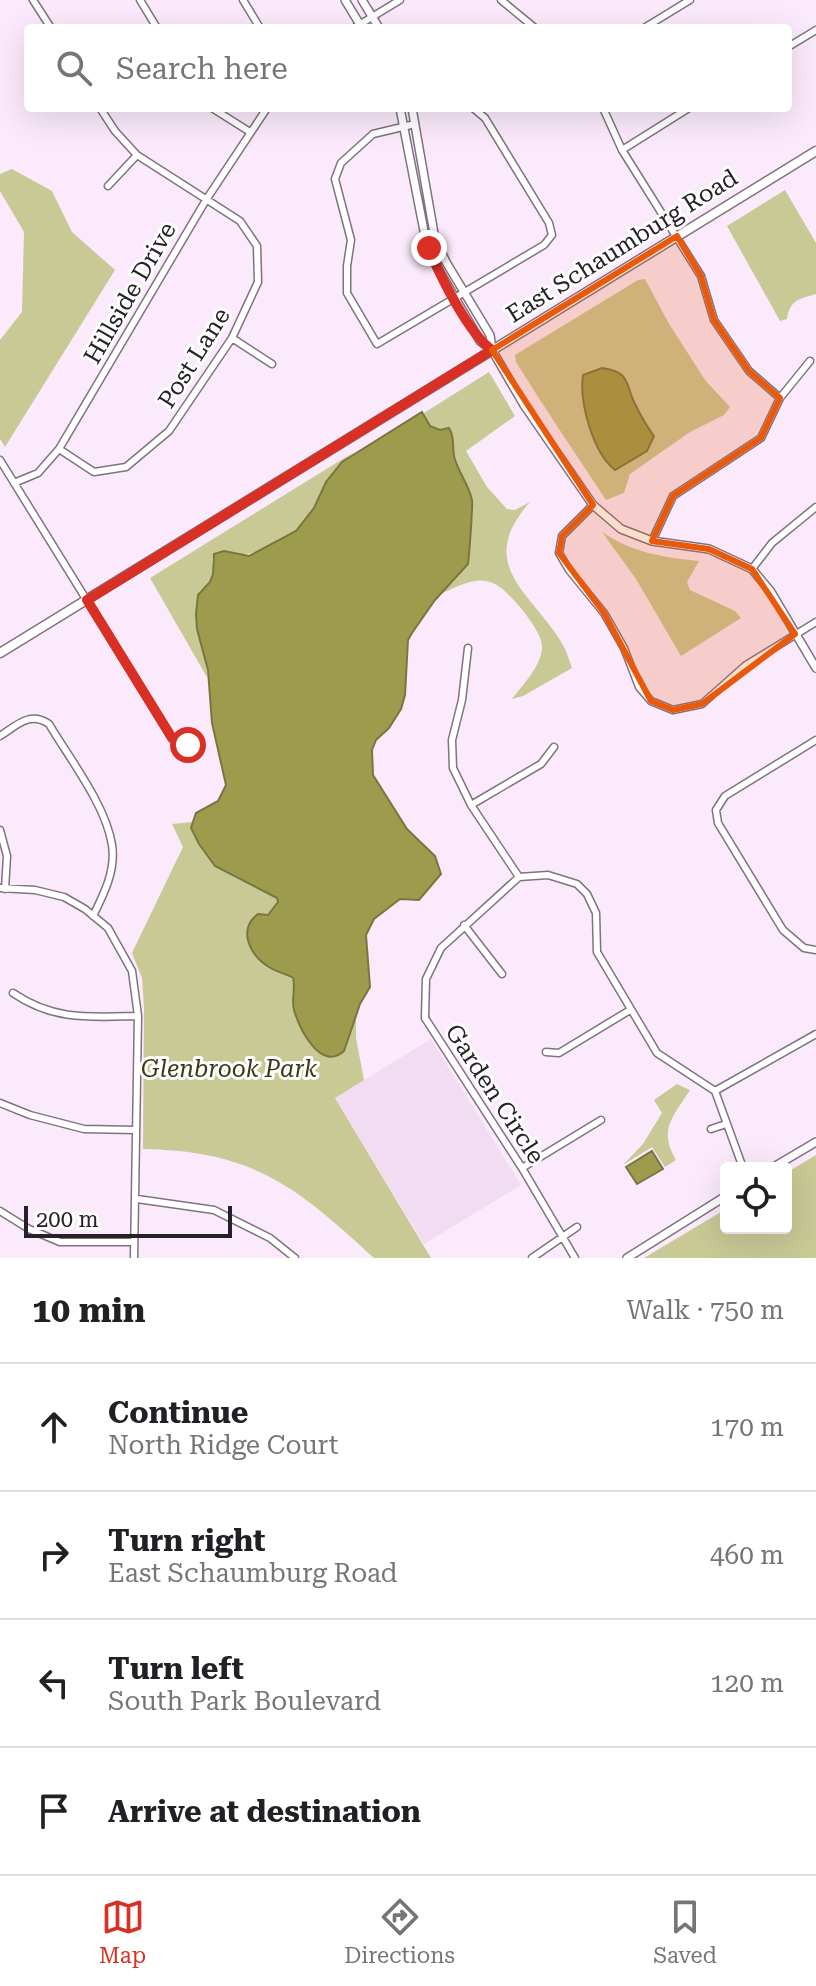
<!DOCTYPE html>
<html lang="en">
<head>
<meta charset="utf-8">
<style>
  body { margin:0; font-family:"Roboto Serif",serif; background:#f2f2f2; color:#202124 }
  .controls { position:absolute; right:24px; bottom:24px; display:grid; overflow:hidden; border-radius:8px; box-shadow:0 8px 32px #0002 }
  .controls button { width:72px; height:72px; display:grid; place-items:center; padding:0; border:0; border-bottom:2px solid #e0e0e0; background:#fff; color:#202124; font:40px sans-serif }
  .scale { position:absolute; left:24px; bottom:20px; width:208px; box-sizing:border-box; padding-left:8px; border:4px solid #262127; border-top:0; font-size:22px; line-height:28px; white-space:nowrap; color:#262127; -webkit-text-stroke:6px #fdfdfd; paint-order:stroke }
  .stop { position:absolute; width:24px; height:24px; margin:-18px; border:6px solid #d93025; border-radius:50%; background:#fff }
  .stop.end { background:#d93025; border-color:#fff; box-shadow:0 2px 8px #0008 }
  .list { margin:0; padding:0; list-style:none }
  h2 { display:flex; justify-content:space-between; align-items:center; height:104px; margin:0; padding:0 32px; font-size:34px }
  h2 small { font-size:26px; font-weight:400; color:#757577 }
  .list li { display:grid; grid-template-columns:52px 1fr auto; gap:24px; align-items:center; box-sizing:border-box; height:128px; padding:0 32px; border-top:2px solid #e0e0e0 }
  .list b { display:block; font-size:30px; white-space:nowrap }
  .list p { margin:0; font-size:26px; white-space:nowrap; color:#757577 }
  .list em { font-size:26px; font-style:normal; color:#757577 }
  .icon { flex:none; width:44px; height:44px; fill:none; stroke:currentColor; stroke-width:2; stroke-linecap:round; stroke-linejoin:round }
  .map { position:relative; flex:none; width:816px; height:1258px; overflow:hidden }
  .search { position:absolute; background:#fff; box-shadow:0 8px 32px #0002; left:24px; right:24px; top:24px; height:88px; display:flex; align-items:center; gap:20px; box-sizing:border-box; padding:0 28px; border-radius:8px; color:#757577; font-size:30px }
  .sheet { height:616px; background:#fff }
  nav { display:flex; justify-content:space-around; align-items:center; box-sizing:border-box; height:112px; border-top:2px solid #e0e0e0; background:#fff; font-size:22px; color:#757577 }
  nav a { display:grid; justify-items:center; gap:4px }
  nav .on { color:#d93025 }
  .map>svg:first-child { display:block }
</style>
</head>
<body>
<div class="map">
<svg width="816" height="1258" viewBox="0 0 816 1258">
  <rect width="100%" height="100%" fill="#faeafb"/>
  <!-- built -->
  <path fill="#f1dcf2" d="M431,1039L521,1185L424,1244L335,1098Z"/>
  <!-- green -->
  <path fill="#c9c996" d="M12,169L52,191L72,232L115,270L5,447L0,439V340L22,312L24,232L0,191V174Z
    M785,190L816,243V294C799,299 790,300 787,319L780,321L727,226Z
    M645,279L668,322L705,380L730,407L724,415L690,432L630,474L624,493L606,500C576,454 545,409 516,362L515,355L638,280Z
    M489,372L515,416L466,451L487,487L507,509L515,510L530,502C473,566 534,594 563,645C567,652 569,660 572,668L523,696L512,699C523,684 543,665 542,645C541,635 530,620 524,612C493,574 483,573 439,595L468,564L473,509L446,428L440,430L430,426L424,413Z
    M354,452C325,474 325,499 303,524C294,535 279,541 266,547C250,555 241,557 224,551L212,558C213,571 214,581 202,589L197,629L206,659L208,679L150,578Z
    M602,532C633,553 662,557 699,561L687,582L690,590L735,611L741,618L681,656L636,579Z
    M192,822C197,863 239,881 274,894L278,902L268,915L258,914L287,975L294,981V1011L315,1048L344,1052L356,1016V1038L364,1080L335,1098L431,1258H374C296,1186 253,1151 143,1149L144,1008L142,978L132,953L183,847L172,824Z
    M677,1084L690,1090C673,1117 658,1130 676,1160L665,1167L652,1147L623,1165L643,1144L662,1113L654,1100Z
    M816,1155V1258H644L726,1209V1228H786V1173Z"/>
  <!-- water -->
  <path fill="#9d9c4c" stroke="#797741" stroke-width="2" d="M602,368C630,372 625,382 634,402C640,414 646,426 654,436L647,451L615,470C593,453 579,402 583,375Z
    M422,412L430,426L440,430L449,428C456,439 451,448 455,459C459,473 469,486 472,500C473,505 469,557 468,564L435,600L412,633L408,640L405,695L401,709L389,728L376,740L372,750L373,775L407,829L435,856L441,874L419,900L400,899L374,919L366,935L370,987L360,1004L344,1051C321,1072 300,1030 294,1010C291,999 296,988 293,978C285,973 276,972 269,967C250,955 237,930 258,914L268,915L278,902L277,898L215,866L199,844L191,828L196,813L218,801L226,785L212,723L208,670L197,629L196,614L198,595L210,582L213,574L214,554L224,551L249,556L296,531L314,508L326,482L342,462Z
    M652,1151L663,1169L637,1184L626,1167Z"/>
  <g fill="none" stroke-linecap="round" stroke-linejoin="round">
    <!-- minor casing -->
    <g stroke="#807281" stroke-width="9">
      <path id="minor" d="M33,0L51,28
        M140,0L157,28
        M243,0L260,28
        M501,0L535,28
        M354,28L400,0
        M644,28L690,0
        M788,47L816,30
        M212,108L250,132
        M603,108L622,150L701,276L714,320L749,371L780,398
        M415,124L373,134L341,163L335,179L351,240L347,266V293L377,344L544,245L552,235L549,223L485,118L473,108
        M622,150L689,108
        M108,186L137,155
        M232,338L272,364
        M59,449L94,472L126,467L169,431L232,338L258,282L257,246L240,221L137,155L115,131L100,108
        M0,460L172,738L180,744L188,745
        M14,483L38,473L59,449L206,200L267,108
        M593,505L562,536L559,553L569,570L604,613L624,648L639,687L651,701L673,710L702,704L746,665L816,622
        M652,541L673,496L761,438L780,398L810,361
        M752,569L772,543L816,507
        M468,648L462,700L452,740L453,768L471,805L519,877
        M0,736C17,725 30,711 49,724C69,758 106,805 112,845C116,870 104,894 93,916
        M816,740L725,796L716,810L718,823L783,930L804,948L816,950
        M471,805L541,764L554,747
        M0,830L7,856L5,889
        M0,888L35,890L64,897L85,909L108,928L132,971L138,1016L134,1258
        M464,925L502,974
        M13,993C54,1021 90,1017 138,1016
        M546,1052L559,1053L630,1010
        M715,1091L816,1034
        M0,1103L30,1115L84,1129L136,1130
        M711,1129L726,1124
        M522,1168L601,1120
        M137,1199L214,1210L270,1238L295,1258
        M0,1211L29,1229L60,1242H134
        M532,1258L577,1227
        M575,1258L522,1168L425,1018L426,979L441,948L519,877L548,875L577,884L587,894L596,913L597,952L657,1053L715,1091L743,1168"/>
    </g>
    <!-- tertiary casing -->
    <g stroke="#807281" stroke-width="10">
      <path id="tertiary" d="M345,0L362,28
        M362,0L379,28
        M400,108L425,236L437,267L480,341L492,350L524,405L593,505L621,529L652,541L709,549L752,569L771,592L816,668
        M412,108L435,239L446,262L490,335L492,350
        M772,1168L816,1142
        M627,1258L726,1196"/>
    </g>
    <!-- secondary casing -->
    <g stroke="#807281" stroke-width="11">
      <path id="secondary" d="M0,653L816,151"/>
    </g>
    <!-- minor -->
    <use href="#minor" stroke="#fff" stroke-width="6"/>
    <!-- tertiary -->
    <use href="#tertiary" stroke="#fff" stroke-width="7"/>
    <!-- secondary -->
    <use href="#secondary" stroke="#fff" stroke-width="8"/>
  </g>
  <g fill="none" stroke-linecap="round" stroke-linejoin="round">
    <!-- route -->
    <path stroke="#d93025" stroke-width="10" d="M188,745L180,744L172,738L87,600L492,350C468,333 440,276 429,248"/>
  </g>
  <!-- marked area -->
  <path fill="#e8590c" fill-opacity="0.2" stroke="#e8590c" stroke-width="6" stroke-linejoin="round" d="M677,236L701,276L714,320L749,371L780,398L761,438L673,496L652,541L709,549L752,569L795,634L702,704L673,710L651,701L604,613L559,553L562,536L593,505L492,350Z"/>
  <g text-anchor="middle" stroke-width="6" stroke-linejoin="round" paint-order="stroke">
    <!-- street labels -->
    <g font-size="24" fill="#262127" stroke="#fdfdfd">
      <text transform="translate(622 246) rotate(-32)" y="8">East Schaumburg Road</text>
      <text transform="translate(130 293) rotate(-60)" y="8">Hillside Drive</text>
      <text transform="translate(194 358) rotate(-58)" y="8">Post Lane</text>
      <text transform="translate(495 1094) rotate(57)" y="8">Garden Circle</text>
    </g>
    <!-- park labels -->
    <g font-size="24" font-style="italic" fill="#3a3916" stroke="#fdfdfd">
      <text x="229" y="1077">Glenbrook Park</text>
    </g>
  </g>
</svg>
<div class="controls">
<button><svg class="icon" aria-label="locate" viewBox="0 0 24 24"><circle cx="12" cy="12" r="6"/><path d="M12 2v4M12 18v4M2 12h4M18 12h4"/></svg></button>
</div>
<div class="scale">200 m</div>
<div class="stop" style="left:188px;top:745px"></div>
<div class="stop end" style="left:429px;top:248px"></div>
<div class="search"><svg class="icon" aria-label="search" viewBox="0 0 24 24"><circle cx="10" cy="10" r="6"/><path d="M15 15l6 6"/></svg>Search here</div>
</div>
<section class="sheet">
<h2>10 min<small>Walk · 750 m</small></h2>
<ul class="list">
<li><svg class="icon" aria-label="ahead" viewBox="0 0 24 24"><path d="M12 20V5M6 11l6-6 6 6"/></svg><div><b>Continue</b><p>North Ridge Court</p></div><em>170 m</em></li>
<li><svg class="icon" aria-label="right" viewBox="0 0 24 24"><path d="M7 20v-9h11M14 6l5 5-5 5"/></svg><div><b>Turn right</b><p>East Schaumburg Road</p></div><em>460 m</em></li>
<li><svg class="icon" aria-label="left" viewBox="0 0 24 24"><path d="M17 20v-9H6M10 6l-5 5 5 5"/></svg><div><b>Turn left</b><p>South Park Boulevard</p></div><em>120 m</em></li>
<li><svg class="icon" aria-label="arrive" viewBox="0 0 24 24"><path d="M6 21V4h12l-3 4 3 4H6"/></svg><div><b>Arrive at destination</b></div></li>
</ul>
</section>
<nav>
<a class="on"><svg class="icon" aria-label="map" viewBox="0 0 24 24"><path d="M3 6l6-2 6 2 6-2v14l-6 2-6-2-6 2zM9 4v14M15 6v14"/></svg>Map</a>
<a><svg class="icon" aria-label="directions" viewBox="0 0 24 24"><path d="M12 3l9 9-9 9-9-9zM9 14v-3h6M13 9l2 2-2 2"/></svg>Directions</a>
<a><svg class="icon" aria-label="saved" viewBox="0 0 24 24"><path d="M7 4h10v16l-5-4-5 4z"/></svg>Saved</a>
</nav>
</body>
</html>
